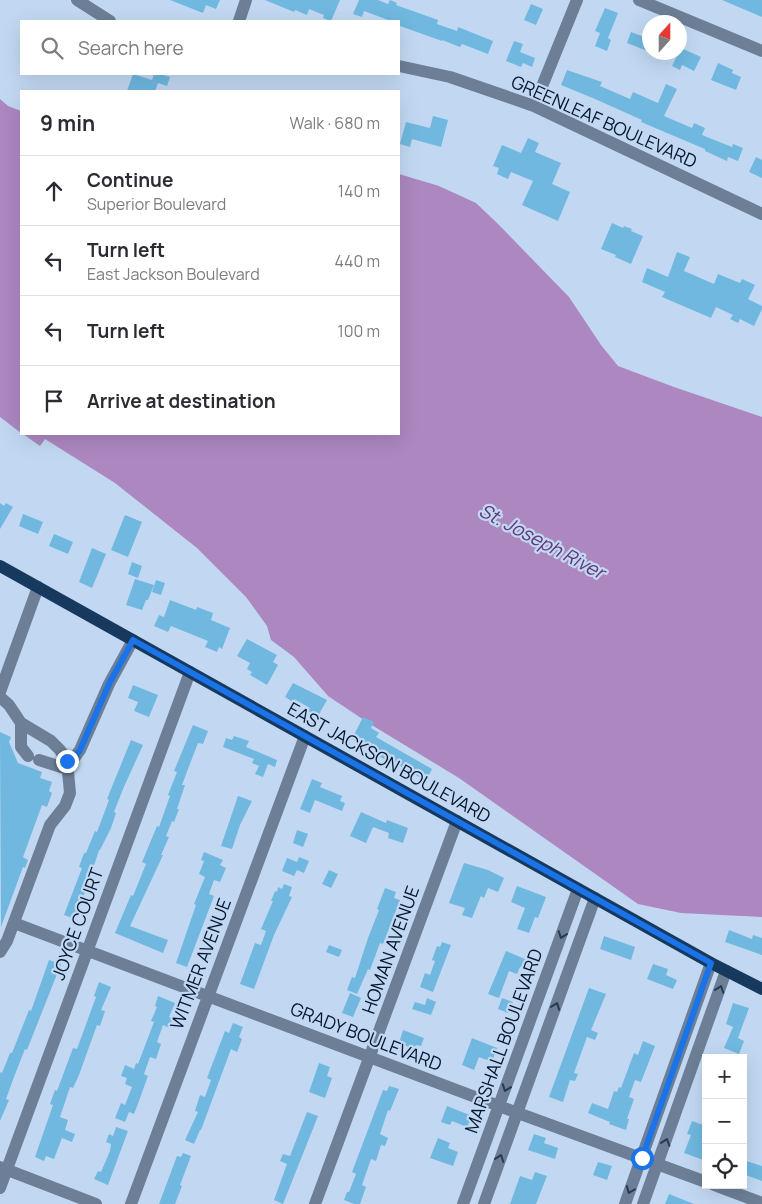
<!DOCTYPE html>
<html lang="en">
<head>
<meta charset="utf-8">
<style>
  body { margin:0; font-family:Manrope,sans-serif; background:#f2f2f3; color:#2b2b33 }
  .controls { position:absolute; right:15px; bottom:15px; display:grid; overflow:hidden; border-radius:0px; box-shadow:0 5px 20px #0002 }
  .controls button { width:45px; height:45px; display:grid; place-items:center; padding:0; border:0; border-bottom:1px solid #e1e1e2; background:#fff; color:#2b2b33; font:25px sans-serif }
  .compass { position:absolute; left:642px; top:15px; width:45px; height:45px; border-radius:50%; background:#fff; box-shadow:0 5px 20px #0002; rotate:21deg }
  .stop { position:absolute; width:15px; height:15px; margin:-11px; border:4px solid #1a73e8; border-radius:50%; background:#fff }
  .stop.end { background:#1a73e8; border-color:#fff; box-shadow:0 1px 5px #0008 }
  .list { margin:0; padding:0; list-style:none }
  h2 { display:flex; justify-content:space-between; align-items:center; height:65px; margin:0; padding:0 20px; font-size:21px }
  h2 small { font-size:16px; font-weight:400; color:#7c7c81 }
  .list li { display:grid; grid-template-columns:32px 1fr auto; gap:15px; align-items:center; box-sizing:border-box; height:70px; padding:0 20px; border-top:1px solid #e1e1e2 }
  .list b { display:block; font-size:19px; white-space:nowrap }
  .list p { margin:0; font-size:16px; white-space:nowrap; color:#7c7c81 }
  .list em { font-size:16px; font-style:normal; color:#7c7c81 }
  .icon { flex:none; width:28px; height:28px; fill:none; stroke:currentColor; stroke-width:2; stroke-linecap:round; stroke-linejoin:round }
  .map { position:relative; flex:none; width:762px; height:1204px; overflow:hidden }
  .search { position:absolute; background:#fff; box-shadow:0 5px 20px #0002; left:20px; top:20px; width:380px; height:55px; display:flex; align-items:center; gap:12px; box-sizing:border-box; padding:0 18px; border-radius:0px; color:#7c7c81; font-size:19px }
  .panel { position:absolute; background:#fff; box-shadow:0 5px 20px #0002; left:20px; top:90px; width:380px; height:345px; border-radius:0px }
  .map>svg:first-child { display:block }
</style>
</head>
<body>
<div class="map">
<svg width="762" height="1204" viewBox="0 0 762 1204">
  <rect width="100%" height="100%" fill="#c2d8f2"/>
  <!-- water -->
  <path fill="#ac87c0" d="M0,99L8,106L21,111V433L0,417Z
    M399,174L439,186L476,203L498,224L569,297L601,345L618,366L674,387L762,417V917L681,913L638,904L459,778L370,724L328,696L294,657L271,640L267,626L246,597L197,548L115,483L45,439L40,446L23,434H399Z"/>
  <!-- building -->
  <path fill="#70b8df" d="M170,0H220L216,9L206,5L203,13Z
    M265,0H340L331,21L323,18L324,15L309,9L307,15L295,10L294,12Z
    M359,0H378L388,4L390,0L397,3L396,5L438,20L437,24L457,31L458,27L493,41L488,54L462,44L460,47L442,40V41L400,26L399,21H391L364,11L362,17L353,14Z
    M722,0H762V17L748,11Z
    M531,4L543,9L536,25L524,20Z
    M605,8L618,13L608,38L611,40L607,51L595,46L600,33L595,31Z
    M631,32L650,39V52L627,43Z
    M514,41L523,44L520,52L535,58L532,67L523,63L521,67L506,61Z
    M681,48L701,57L694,71L682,65L680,70L672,66Z
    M718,63L733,70L732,73L741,77L736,90L711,80Z
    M567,70L602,82L600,86L630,99L633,92L658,103L666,84L677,89L664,116L692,128L694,123L705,128L702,135L732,147L733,144L743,148L738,161L728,157L727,161L705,151V149L641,122L642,120L595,99L561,85Z
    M133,74L152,80L154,74H160L170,77L167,86L158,83L155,91H127Z
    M433,116L448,120L441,147L412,139L410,147L400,144L406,122L430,128Z
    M528,138L539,143L535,152L561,163L552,184L570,192L558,221L522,205L533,181L511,172L508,179L497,174L499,168L493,166L502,145L521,153Z
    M756,157L762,160V178L749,172Z
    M612,223L623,228L624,226L632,229L631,231L643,236L631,264L615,257L616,255L601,249Z
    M677,252L690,257L684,271L714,284L718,274L740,283L742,279L755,285L748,299L762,306V309L754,326L740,319L738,323L730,319L733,315L716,307L711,318L662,297L665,292L642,282L647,268L668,277Z
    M0,503L4,506L6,503L13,507L0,529Z
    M23,514L43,522L38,534L19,526Z
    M125,515L142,522L128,557L111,550Z
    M54,534L73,542L68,554L49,546Z
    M92,548L106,554L92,588L79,582Z
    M132,562L142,566L138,578L128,574Z
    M135,579L154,585L148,600H146L142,610L126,605Z
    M156,580L165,583L161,595L152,592Z
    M170,600L196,610L197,607L213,613L211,620L230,628L222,649L219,647L217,652L205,647L208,641L171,626L168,632L154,626L159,615L164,617Z
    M247,639L277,655L273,662L278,665L267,685L250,675L252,672L247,669L250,663L237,656Z
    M293,683L327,700L318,716L308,711L310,708L294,699L293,702L285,697Z
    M133,685L158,695L149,717L134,711L138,702L128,698Z
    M363,717L374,722L371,728L379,733L376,737L432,769L426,781L397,764L396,766L379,756L380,754L352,739Z
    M193,725L208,731L203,744L198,743L191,761L182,785H185L177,809H179L174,822L172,821L166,836L169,837L161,855H163L130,926L168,940L163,953L115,933L131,895L133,896L146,864L142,862L157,826L159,827L170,796L168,795L177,772L174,771Z
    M0,732L11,737L9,742L18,763L42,772L40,778L52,782L49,791L52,793L47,807L42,805L23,857L28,860L25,868L23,867L1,927Z
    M234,736L249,741L246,747L277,760L275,767L268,764L263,777L255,774L259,766L252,763L254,759L223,747L226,738L232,740Z
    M131,740L143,745L123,789L114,812L116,813L111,828L100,850H99L89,881L75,919L64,915L82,868L79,867L84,853H86L95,831L97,832L109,800L107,799Z
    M312,779L322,783L320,787L342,796L340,801L345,803L342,811L315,800L310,813L300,809Z
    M238,796L252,801L240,825L232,849L221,846Z
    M361,812L386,823L387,820L408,828L403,843L388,838L389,833L373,827L366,843L350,836Z
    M297,830L308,834L303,847L293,843Z
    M204,852L223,860L220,865L226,868L220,882L214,880L209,894L214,896L187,967L176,963L196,905L194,904L205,877L199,874L204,861L201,860Z
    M299,857L309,861L304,873L297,870L294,876L282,871L287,858L297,862Z
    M464,863L488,870L504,878L498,892L488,888L484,898L481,896L472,918L462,915L465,908L449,903Z
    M329,870L338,874L331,888L322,884Z
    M284,884L292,887L289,896L292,897L274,935L254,989L240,984L255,943L261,945L266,931L261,929L273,901H271L275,891L277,892L278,887L282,889Z
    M517,886L546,897L538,918L535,917L529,933L517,929L525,908L511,902Z
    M385,888L396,892L394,898L400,900L383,944L380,943L370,970L368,969L357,994L347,990L352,977L355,978L368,938L379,910L377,909Z
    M729,930L752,939L753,935L762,938V955L725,942Z
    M604,936L635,947L631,960L600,949Z
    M442,942L451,945L433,992L420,987L425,973L430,975L435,961L432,960L437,946L440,947Z
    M329,945L342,950L339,957L326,952Z
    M506,951L527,960L524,968L520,967L517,974L509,971L499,998L488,994Z
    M49,960L61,964L27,1050L25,1049L14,1077L6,1099L9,1100L0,1121V1072L2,1073L10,1053H12L29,1010L31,1011Z
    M653,964L668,969L666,975L677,980L673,989L647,979Z
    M99,982L111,987L101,1010L105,1011L100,1026L97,1025L79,1075L73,1088L70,1087L60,1117L68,1120L65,1130L75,1134L72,1142L62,1138L54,1159L46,1156L44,1161L35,1157L53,1105L50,1104L55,1090L57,1091L73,1048L77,1049L96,997L94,996Z
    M589,988L606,994L591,1030L598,1033L595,1040L587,1037L574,1073L578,1074L575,1081L570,1080L563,1102L549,1097Z
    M350,993L361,998L353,1017L342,1013Z
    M158,996L175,1003L169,1017L173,1018L169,1028L163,1025L157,1042L161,1044L156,1059L150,1057L144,1074L148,1076L139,1101L134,1114L129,1112L125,1122L115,1118L121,1103L125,1105L132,1087L125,1084L127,1078L121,1076L125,1065L134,1069L136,1063L138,1064L154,1022L151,1021L157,1007L155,1006Z
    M427,998L436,1002L431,1015L412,1009L415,1002L425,1005Z
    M502,998L513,1002L508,1013L498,1009Z
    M733,1003L749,1008L738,1038L744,1041L739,1054L724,1048L733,1027L726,1024Z
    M233,1023L243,1027L239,1037L242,1039L237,1052L231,1049L201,1130H200L194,1144L185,1140L198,1112L195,1111L200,1095L205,1097L211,1080L207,1078L225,1031L229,1033Z
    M403,1030L424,1038L421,1046L416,1045L415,1049L399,1043Z
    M472,1038L497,1048L492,1062L479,1057L474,1070L462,1065Z
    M643,1041L655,1046L641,1082L635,1080L629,1097L634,1099L627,1119H629L626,1130L609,1124L610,1122L588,1113L592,1103L608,1109L614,1091L617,1092L619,1087L621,1088L634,1053L638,1055Z
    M319,1063L330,1067L327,1076L332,1078L325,1098L309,1092Z
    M389,1086L399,1089L390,1111L388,1110L380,1134L388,1138L385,1146L381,1145L376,1161L371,1159L362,1185L366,1187L360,1204H354L344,1200L347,1192H349L356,1174L352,1172L383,1090L387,1091Z
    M447,1106L472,1116L467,1127L452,1121L450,1125L441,1122Z
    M307,1112L318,1116L283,1204L274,1200L287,1164L280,1161L283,1154L290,1156Z
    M692,1121L706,1126V1161L684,1153L691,1135L687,1134Z
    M116,1127L128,1131L108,1185L94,1179L98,1171L101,1172L110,1151L111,1144L106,1142L109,1134L113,1136Z
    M534,1134L546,1138L544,1143L558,1148L555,1159L528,1150Z
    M438,1138L450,1143L448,1148L458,1152L453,1166L430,1158Z
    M183,1153L191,1156L180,1185L182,1186L175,1204H159L177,1156L181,1157Z
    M743,1160L762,1166V1181L743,1174Z
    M598,1162L612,1166L607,1180L593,1175Z
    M535,1172L547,1176L536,1204H510L520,1176L532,1180Z
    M669,1194L694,1204H665Z"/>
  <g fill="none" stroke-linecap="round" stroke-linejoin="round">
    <!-- minor -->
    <path stroke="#6c7f96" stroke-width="12" d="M77,0L110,21
      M639,0L762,51
      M239,21L246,0
      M399,66L450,77L534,106L762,214
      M534,106L577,0
      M0,692L38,587
      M0,697L9,705L21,723L51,741L60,750L67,761L70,793L65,806L50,825L7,941L0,952
      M21,723V747L28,756
      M39,760L61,767L67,768L80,750L109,684L133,640
      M14,923L499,1106L706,1182
      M0,1167L96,1204
      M714,1185L762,1203
      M0,1188L190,672
      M131,1204L305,736
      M315,1204L457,821
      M463,1204L578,889
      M484,1204L595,898
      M625,1204L711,963
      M643,1204L726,971"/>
    <!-- major -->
    <path stroke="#17395e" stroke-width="12" d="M0,566L711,963L762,989"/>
  </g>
  <!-- one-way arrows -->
  <defs><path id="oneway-chevron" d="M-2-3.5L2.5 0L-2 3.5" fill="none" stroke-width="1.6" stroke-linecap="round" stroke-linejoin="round" transform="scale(1.25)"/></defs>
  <g stroke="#283b52">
    <use href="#oneway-chevron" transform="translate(562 935) rotate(110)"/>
    <use href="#oneway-chevron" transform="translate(720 989) rotate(-71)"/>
    <use href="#oneway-chevron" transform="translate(556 1006) rotate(-70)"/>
    <use href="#oneway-chevron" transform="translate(506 1088) rotate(110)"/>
    <use href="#oneway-chevron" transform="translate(666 1142) rotate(-71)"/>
    <use href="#oneway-chevron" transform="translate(500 1158) rotate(-70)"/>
    <use href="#oneway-chevron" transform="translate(630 1190) rotate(111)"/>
  </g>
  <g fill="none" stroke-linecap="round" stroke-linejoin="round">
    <!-- route -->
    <path stroke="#1a73e8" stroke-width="6" d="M67,761V768L80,750L109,684L133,640L711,963L642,1158"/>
  </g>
  <g text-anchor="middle" stroke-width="4.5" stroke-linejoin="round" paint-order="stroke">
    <!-- street labels -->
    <g font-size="18" fill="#03162d" stroke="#c2d8f2">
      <text transform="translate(604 122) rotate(24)" y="6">GREENLEAF BOULEVARD</text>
      <text transform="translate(389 763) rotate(29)" y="6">EAST JACKSON BOULEVARD</text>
      <text transform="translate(78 924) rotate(-70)" y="6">JOYCE COURT</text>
      <text transform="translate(391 950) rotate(-70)" y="6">HOMAN AVENUE</text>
      <text transform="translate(201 964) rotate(-69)" y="6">WITMER AVENUE</text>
      <text transform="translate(366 1037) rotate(21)" y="6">GRADY BOULEVARD</text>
      <text transform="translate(504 1041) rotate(-70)" y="6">MARSHALL BOULEVARD</text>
    </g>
    <!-- water labels -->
    <g font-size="19" font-style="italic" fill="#64357c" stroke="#c2d8f2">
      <text transform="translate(542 541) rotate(28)" y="7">St. Joseph River</text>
    </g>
  </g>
</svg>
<div class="controls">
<button>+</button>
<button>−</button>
<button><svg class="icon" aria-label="locate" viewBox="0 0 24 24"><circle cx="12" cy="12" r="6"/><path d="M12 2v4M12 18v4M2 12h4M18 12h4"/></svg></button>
</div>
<svg class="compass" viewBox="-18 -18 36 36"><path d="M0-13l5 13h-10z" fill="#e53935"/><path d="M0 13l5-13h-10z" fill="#7c7c81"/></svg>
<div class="stop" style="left:642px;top:1158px"></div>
<div class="stop end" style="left:67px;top:761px"></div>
<div class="search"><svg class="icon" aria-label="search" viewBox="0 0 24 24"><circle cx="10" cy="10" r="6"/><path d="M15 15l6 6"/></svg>Search here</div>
<section class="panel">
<h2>9 min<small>Walk · 680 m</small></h2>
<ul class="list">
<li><svg class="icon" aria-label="ahead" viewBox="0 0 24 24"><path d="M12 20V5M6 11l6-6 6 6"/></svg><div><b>Continue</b><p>Superior Boulevard</p></div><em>140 m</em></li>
<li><svg class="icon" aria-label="left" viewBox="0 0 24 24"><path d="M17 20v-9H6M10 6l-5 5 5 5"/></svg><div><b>Turn left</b><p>East Jackson Boulevard</p></div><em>440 m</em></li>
<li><svg class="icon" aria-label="left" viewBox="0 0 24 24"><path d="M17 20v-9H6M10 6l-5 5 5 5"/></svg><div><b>Turn left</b></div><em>100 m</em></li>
<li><svg class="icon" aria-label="arrive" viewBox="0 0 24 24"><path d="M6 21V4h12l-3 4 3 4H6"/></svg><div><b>Arrive at destination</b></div></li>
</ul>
</section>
</div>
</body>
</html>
